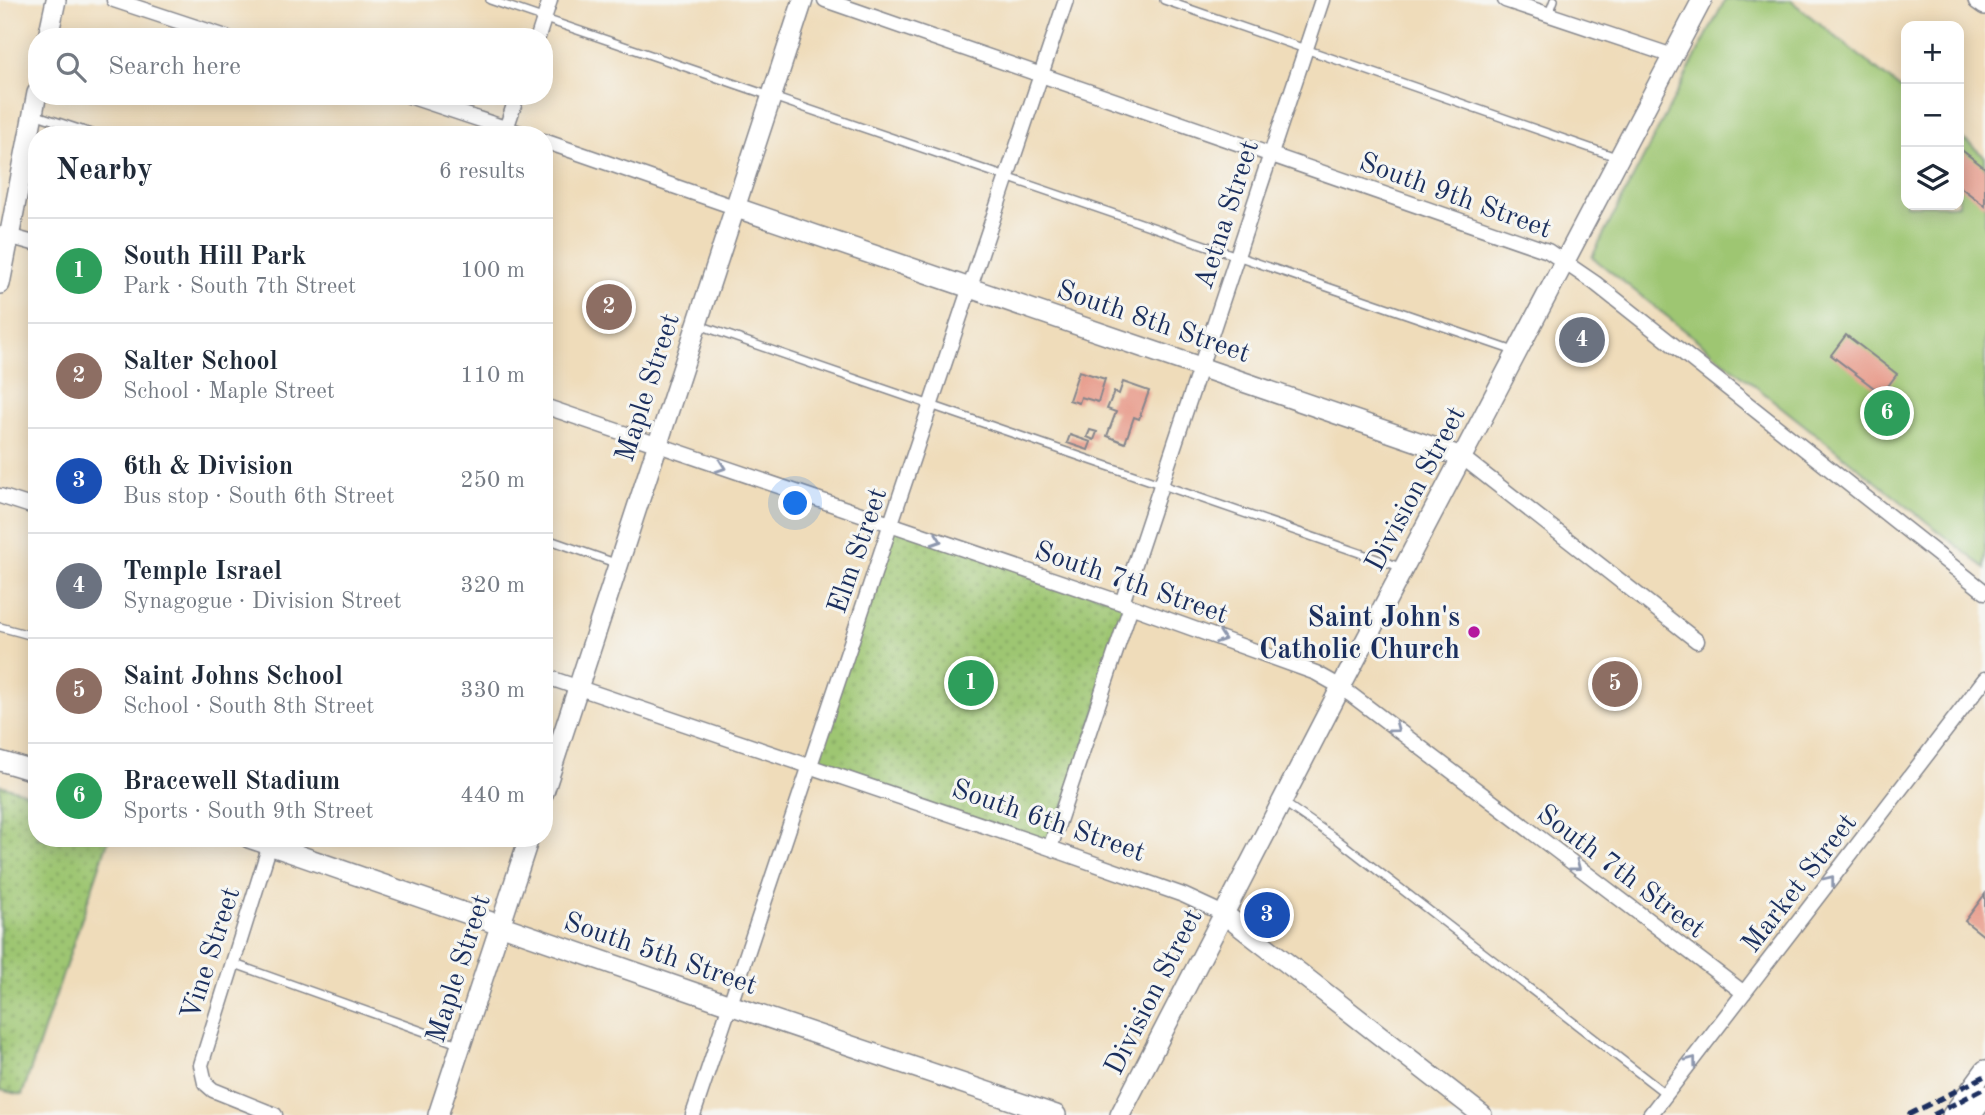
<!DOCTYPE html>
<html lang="en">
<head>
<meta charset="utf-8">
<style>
  body { margin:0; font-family:"Old Standard TT",serif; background:#f2f2f3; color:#1f2937 }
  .controls { position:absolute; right:21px; top:21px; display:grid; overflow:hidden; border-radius:14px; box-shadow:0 4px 18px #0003 }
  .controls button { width:63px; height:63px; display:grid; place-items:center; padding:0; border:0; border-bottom:2px solid #e0e1e3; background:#fff; color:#1f2937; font:35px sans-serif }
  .you { position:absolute; left:796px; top:504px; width:24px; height:24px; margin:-18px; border:5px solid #fff; border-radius:50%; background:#1a73e8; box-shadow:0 0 0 10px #1a73e833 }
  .badge { display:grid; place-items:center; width:46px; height:46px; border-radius:50%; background:#b5179e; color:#fff; font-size:23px; font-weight:700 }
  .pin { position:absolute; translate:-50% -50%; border:4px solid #fff; box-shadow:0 2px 7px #0006 }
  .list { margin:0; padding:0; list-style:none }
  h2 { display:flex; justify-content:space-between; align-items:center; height:91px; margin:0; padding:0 28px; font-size:30px }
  h2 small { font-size:23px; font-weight:400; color:#747a83 }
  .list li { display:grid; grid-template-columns:46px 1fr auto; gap:21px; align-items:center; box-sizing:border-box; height:105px; padding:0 28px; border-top:2px solid #e0e1e3 }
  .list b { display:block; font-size:26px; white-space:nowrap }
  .list p { margin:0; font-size:23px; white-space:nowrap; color:#747a83 }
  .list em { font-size:23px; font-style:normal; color:#747a83 }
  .icon { flex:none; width:38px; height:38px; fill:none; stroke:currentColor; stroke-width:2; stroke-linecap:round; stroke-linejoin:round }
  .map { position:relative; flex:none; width:1985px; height:1115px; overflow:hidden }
  .search { position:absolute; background:#fff; box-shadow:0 4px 18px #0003; left:28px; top:28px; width:525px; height:77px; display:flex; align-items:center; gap:18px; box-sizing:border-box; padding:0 24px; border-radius:28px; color:#747a83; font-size:26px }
  .panel { position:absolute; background:#fff; box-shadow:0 4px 18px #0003; left:28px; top:126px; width:525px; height:721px; border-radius:28px }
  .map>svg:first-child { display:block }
</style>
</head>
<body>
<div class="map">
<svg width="1985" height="1115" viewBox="0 0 1985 1115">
  <defs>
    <pattern id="park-dots" width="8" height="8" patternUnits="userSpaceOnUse" patternTransform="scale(1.75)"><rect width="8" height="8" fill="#9ec672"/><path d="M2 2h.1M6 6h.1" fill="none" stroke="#80a161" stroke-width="1.8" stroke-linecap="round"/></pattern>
  </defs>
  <rect width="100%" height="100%" fill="#f6f6f2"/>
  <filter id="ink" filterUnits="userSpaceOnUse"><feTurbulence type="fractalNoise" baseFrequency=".0143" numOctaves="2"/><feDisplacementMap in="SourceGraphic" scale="14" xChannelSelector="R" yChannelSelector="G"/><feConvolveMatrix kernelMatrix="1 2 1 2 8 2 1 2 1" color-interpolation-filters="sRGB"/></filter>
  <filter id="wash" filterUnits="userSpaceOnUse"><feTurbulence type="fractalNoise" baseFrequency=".00686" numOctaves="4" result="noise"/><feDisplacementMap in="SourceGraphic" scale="28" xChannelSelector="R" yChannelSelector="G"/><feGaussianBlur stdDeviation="1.57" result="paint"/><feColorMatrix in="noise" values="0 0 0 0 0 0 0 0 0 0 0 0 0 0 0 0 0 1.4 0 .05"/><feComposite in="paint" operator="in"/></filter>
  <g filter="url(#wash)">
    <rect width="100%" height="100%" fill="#efdcba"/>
    <!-- green -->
    <path fill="#9ec672" stroke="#5c7a68" stroke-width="2" d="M1725,0H1790L1906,93V205H1959V135L1985,157V568L1592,257Z"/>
    <!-- park -->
    <path fill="url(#park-dots)" stroke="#5c7a68" stroke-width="2" d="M891,525L1131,606L1050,848L808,766Z
      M0,785L37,796V838H109L22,1095L0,1090Z"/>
    <g id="blocks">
      <!-- building -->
      <path fill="#e89f8f" d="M1959,148L1985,168V206L1959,186Z
        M1846,335L1897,374L1882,394L1831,355Z
        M1079,371L1105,379L1098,402L1081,397L1079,403L1069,400Z
        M1123,382L1149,391L1139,419L1134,417L1125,443L1107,436L1116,412L1107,409L1114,392L1119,394Z
        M1090,430L1097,432L1094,440L1087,437Z
        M1070,435L1091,442L1088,450L1067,443Z
        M1985,894V937L1965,921Z"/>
    </g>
  </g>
  <g filter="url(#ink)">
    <use href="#blocks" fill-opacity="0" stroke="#85868c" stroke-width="2"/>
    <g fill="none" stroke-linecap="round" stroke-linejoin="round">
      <!-- lane casing -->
      <g stroke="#85868c" stroke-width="10">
        <path id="lane" d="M490,0C833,115 1174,237 1517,352
          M1164,0L1619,158
          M1549,14L1554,0
          M34,114L97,135
          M699,325L1403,568
          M544,538L618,564
          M0,627L37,637
          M1283,802L1338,840L1666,1094
          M232,963L461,1045"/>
      </g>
      <!-- street casing -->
      <g stroke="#85868c" stroke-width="17">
        <path id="street" d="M114,0L226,37
          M825,0L1548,251L1595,283L1985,592
          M1505,0L1673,56
          M538,37L550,0
          M409,96L526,135
          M504,135L517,96
          M544,141L734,207
          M1,234L37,244
          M544,406L1122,603L1316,673L1341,687L1744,993
          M1462,457L1697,641
          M0,496L37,508
          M1122,603L1322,0
          M544,676L1050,848L1183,895L1224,914
          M272,838L201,1065L205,1083L213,1090L275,1115
          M1050,848L1131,606
          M693,1115L1066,0
          M1650,1115L1985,679"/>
      </g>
      <!-- secondary casing -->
      <g stroke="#85868c" stroke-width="22">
        <path id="secondary" d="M1978,0L1985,5
          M48,37L56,0
          M734,207L1462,457
          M0,284L37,93
          M0,761L37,772
          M544,792L803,0
          M249,838L730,1005L1056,1115
          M1224,914L1482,1115
          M438,1115L529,838
          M1120,1115L1341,687L1702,0
          M1952,1115L1985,1070
          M1971,1115L1985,1095"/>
      </g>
      <!-- lane -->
      <use href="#lane" stroke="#fff" stroke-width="7"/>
      <!-- street -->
      <use href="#street" stroke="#fff" stroke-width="14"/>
      <!-- secondary -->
      <use href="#secondary" stroke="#fff" stroke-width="19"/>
      <!-- rail -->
      <path stroke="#1b2f5e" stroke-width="5" stroke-dasharray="10 5" stroke-linecap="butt" d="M1908,1115L1985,1076
        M1933,1115L1985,1088"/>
    </g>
    <!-- one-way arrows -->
    <defs><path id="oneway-chevron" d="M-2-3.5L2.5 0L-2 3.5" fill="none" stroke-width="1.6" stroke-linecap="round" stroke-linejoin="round" transform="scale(1.75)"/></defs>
    <g stroke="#8d97ae">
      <use href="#oneway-chevron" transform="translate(721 467) rotate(19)"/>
      <use href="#oneway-chevron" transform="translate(937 540) rotate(19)"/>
      <use href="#oneway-chevron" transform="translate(1221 638) rotate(19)"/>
      <use href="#oneway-chevron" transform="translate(1395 728) rotate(37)"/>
      <use href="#oneway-chevron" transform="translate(1576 866) rotate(37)"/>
      <use href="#oneway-chevron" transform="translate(1830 880) rotate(-52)"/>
      <use href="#oneway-chevron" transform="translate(1692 1061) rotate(-53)"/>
    </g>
  </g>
  <!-- markers -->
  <circle fill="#b5179e" stroke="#f6f6f2" stroke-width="2.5" cx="1474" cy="632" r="7"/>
  <g text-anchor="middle" stroke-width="6" stroke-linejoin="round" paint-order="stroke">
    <!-- street labels -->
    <g font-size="28" fill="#1b2f5e" stroke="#f6f6f2">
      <text transform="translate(1456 194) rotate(20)" y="10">South 9th Street</text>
      <text transform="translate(1225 214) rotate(-72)" y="10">Aetna Street</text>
      <text transform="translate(1154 320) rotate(19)" y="10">South 8th Street</text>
      <text transform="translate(646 387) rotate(-72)" y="10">Maple Street</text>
      <text transform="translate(1414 488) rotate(-62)" y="10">Division Street</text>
      <text transform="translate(856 550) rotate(-71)" y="10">Elm Street</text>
      <text transform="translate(1132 581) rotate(19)" y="10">South 7th Street</text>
      <text transform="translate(1049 819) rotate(19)" y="10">South 6th Street</text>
      <text transform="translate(1622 870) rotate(37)" y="10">South 7th Street</text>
      <text transform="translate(1798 882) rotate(-52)" y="10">Market Street</text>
      <text transform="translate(661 952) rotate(19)" y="10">South 5th Street</text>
      <text transform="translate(209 953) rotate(-72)" y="10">Vine Street</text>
      <text transform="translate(457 968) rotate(-72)" y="10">Maple Street</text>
      <text transform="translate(1152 991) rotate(-63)" y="10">Division Street</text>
    </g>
    <!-- poi labels -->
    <g font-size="28" font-weight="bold" fill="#1b2f5e" stroke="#f6f6f2" text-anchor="end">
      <text x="1460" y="626">Saint John's<tspan x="1460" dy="32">Catholic Church</tspan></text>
    </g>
  </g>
</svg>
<div class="controls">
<button>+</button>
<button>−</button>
<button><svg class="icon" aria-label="layers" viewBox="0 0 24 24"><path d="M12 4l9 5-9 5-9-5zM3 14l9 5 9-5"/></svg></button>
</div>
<div class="you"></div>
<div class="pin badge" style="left:971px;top:683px;background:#2e9e5b">1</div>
<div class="pin badge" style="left:609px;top:307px;background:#8d6e63">2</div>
<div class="pin badge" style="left:1267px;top:915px;background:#1a4fb4">3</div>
<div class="pin badge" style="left:1582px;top:340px;background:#6b7280">4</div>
<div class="pin badge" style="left:1615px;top:684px;background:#8d6e63">5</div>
<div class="pin badge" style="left:1887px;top:413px;background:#2e9e5b">6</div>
<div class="search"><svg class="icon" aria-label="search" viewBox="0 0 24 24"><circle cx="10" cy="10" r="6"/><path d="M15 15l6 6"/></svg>Search here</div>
<section class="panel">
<h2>Nearby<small>6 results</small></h2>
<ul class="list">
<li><span class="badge" style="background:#2e9e5b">1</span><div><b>South Hill Park</b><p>Park · South 7th Street</p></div><em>100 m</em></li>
<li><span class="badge" style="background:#8d6e63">2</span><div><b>Salter School</b><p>School · Maple Street</p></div><em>110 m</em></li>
<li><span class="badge" style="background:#1a4fb4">3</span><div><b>6th &amp; Division</b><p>Bus stop · South 6th Street</p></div><em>250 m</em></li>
<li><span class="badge" style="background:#6b7280">4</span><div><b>Temple Israel</b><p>Synagogue · Division Street</p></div><em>320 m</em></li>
<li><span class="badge" style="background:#8d6e63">5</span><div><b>Saint Johns School</b><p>School · South 8th Street</p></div><em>330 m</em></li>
<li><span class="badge" style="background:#2e9e5b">6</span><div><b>Bracewell Stadium</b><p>Sports · South 9th Street</p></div><em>440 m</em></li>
</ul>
</section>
</div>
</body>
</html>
